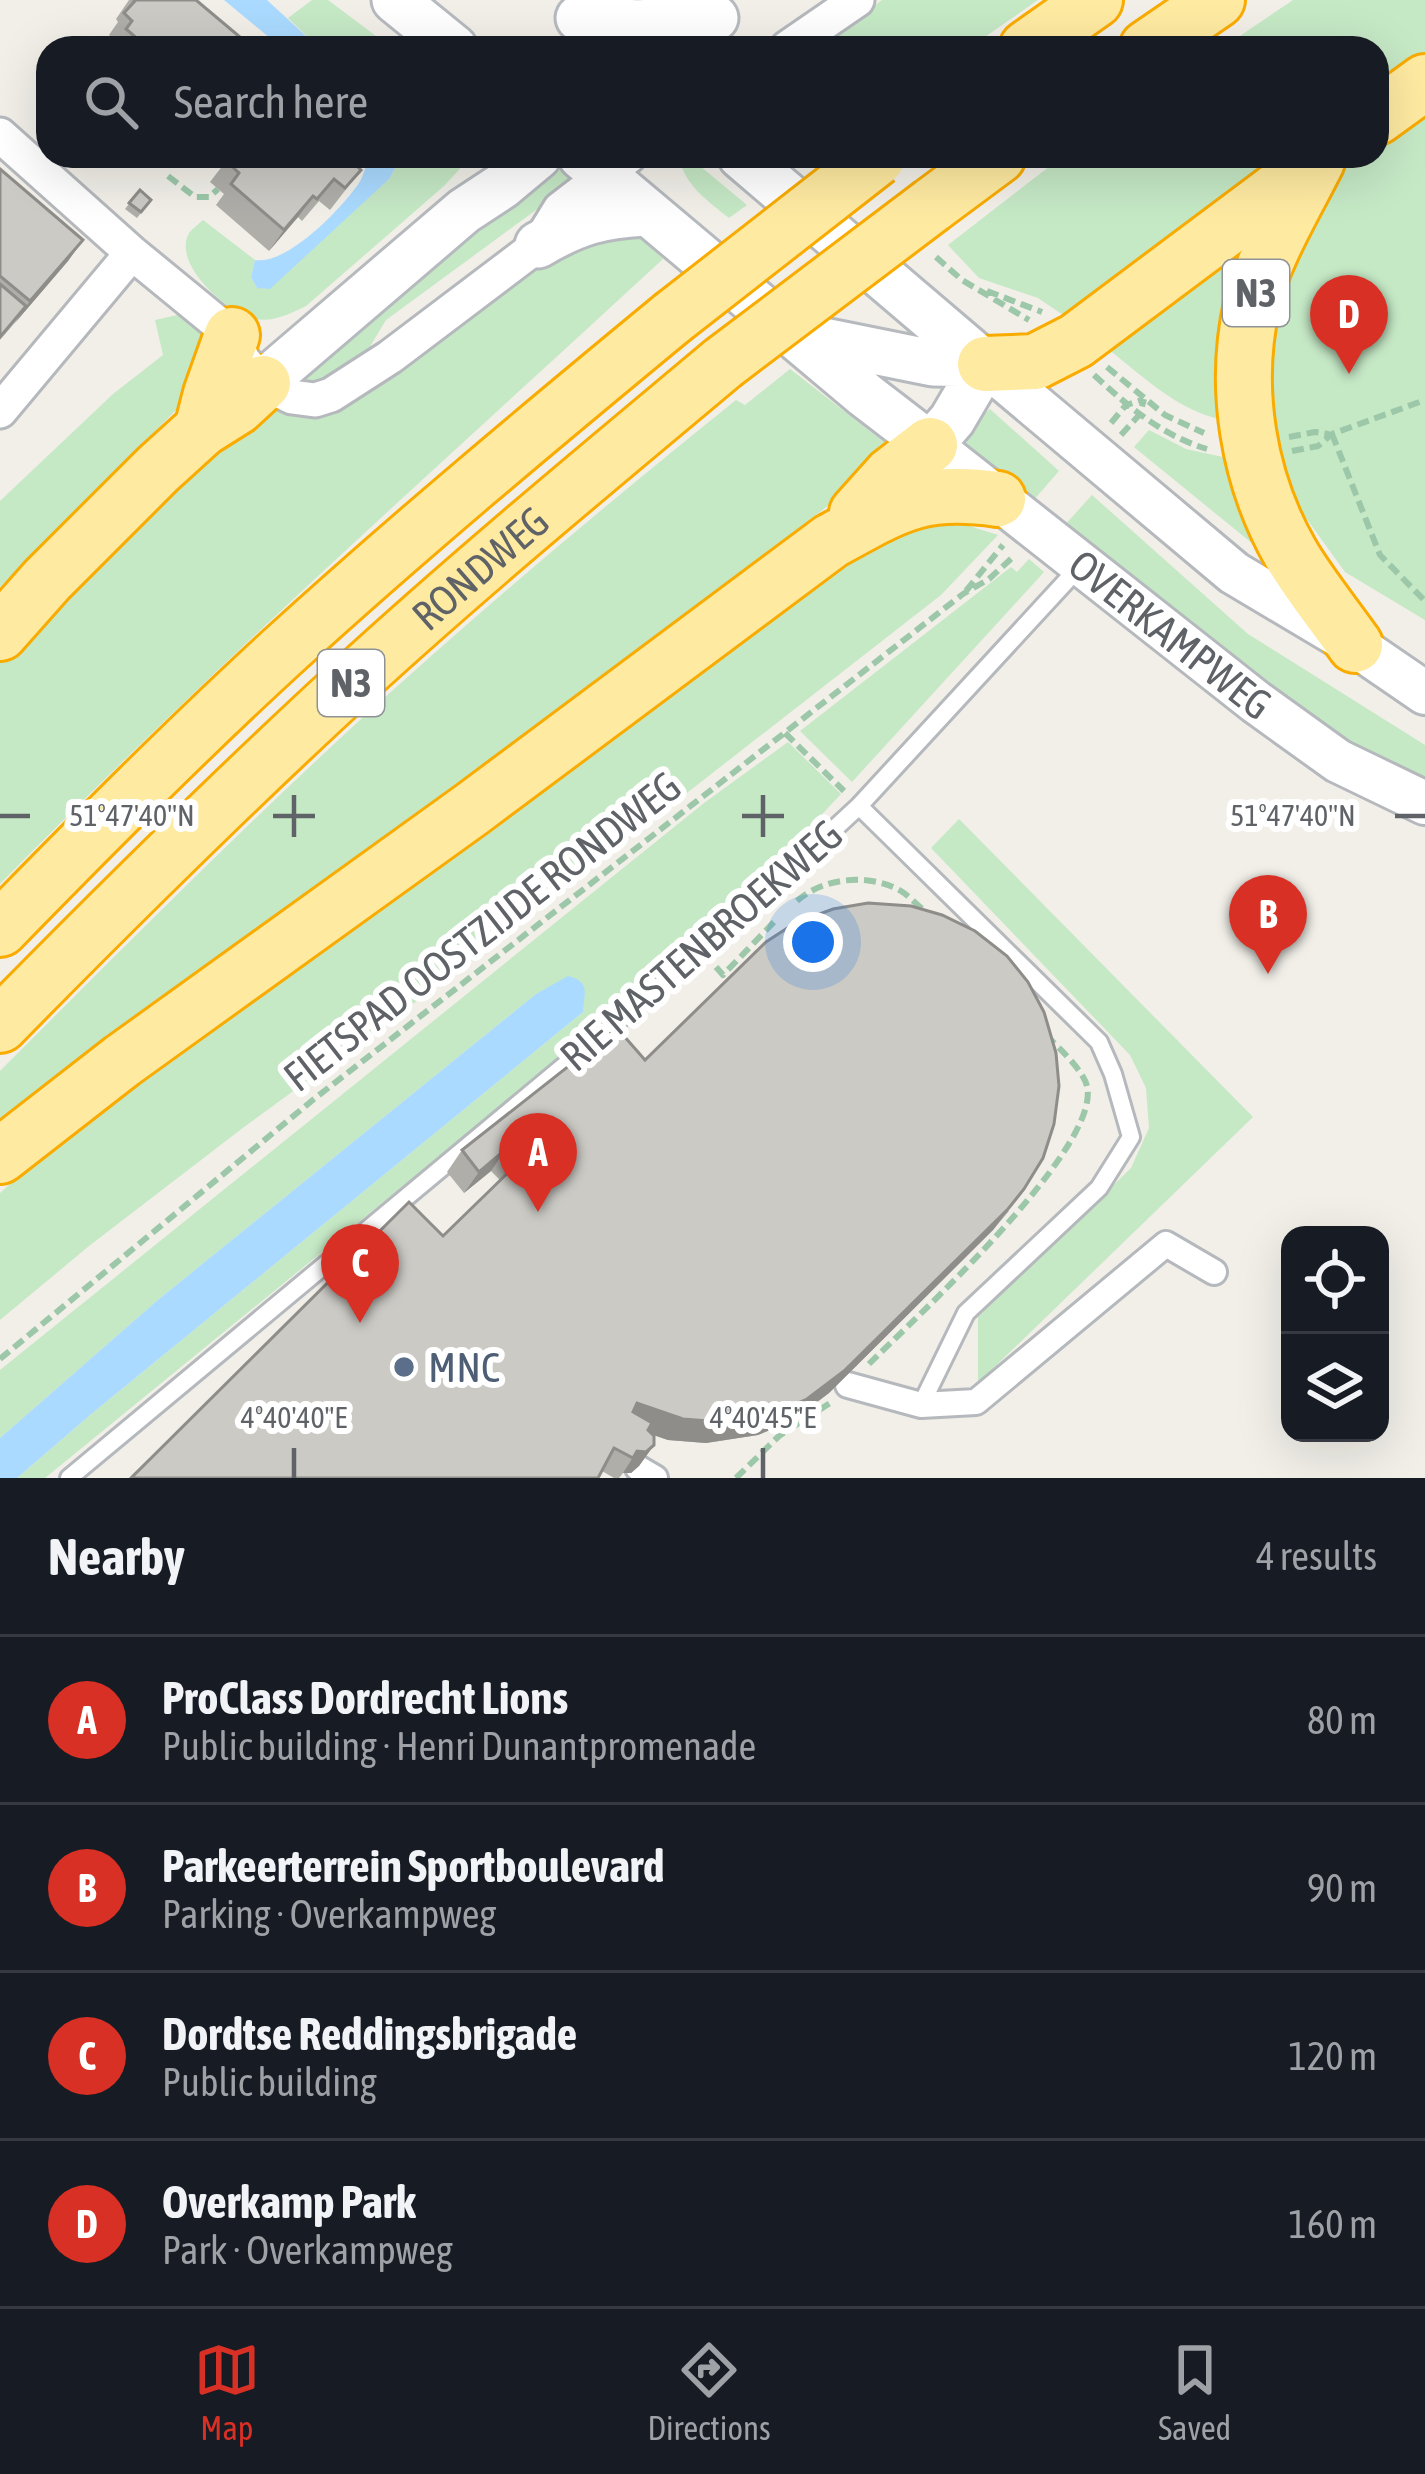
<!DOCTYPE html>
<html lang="en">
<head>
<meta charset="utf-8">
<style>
  body { margin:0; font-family:"Asap Condensed",sans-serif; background:#20242c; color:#f1f3f6 }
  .controls { position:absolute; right:36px; bottom:36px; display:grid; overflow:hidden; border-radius:24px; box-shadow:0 12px 48px #0002 }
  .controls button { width:108px; height:108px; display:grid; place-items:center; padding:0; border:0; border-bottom:3px solid #363941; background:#171b24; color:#f1f3f6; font:60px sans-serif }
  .you { position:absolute; left:813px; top:942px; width:42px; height:42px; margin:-30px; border:9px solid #fff; border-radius:50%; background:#1a73e8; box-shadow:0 0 0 18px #1a73e833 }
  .badge { display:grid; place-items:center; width:78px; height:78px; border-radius:50%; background:#d93025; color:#fff; font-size:39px; font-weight:700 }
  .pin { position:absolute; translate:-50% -99px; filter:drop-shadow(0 3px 6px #0008) }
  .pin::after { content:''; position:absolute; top:63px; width:42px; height:36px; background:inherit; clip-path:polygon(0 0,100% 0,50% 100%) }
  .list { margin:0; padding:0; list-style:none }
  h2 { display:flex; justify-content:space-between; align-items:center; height:156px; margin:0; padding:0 48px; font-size:51px }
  h2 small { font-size:39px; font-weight:400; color:#9ea1a6 }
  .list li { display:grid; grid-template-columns:78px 1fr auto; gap:36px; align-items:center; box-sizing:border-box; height:168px; padding:0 48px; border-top:3px solid #363941 }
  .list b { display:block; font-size:45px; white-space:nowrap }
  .list p { margin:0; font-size:39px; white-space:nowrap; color:#9ea1a6 }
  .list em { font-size:39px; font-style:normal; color:#9ea1a6 }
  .icon { flex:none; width:66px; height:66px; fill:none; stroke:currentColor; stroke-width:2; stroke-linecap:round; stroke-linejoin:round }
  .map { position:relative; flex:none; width:1425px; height:1478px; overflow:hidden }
  .search { position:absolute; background:#171b24; box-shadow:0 12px 48px #0002; left:36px; right:36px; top:36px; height:132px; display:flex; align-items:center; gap:30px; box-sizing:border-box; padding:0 42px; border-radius:36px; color:#9ea1a6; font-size:45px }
  .sheet { height:828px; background:#171b24 }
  nav { display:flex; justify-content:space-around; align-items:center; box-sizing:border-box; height:168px; border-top:3px solid #363941; background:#171b24; font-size:33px; color:#9ea1a6 }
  nav a { display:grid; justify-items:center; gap:6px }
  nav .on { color:#d93025 }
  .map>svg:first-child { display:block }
</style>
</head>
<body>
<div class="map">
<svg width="1425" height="1478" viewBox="0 0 1425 1478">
  <rect width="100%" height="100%" fill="#f1efe8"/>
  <!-- green -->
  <path fill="#c5e8c5" d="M312,0H328L392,48H319L288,18Z
    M882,0H1038L969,48H818Z
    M1293,0H1425V55L1377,92V48H1222Z
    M1425,99V620L1345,572L1275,475V421H1267L1269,312L1314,187L1356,156H1377V137Z
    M401,156H467V161L444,186L306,306C289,314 271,324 251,318C225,310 172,264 189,233C189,232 202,221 203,220L255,260L251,277L257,288L390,178Z
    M556,156L581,177L386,320L363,358L330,379L309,384L284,377Z
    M1063,156H1296L1075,323L1038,298L979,278L948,245Z
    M679,157L694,161L747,205L729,218C708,201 684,185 679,157Z
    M1259,229L1224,420C1176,411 1141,374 1103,345Z
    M640,234L663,259C440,465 212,667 0,884V649L259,404L295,417L319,418L565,242Z
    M182,314L197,328L203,338L198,388L0,587V501L113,394L163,355L155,320Z
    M790,369L898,453L503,751L416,834L0,1136V1071C114,957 228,842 347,732C472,617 603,507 736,400L745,405Z
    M990,409L1059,471L1032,502L955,437Z
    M1149,430L1186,449L1232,459L1275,562L1134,447Z
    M1092,495L1248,634L1425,745V785L1364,754L1063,527Z
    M913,517L944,518L998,535L941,595L466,965L244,1127L89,1246L0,1320V1193L34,1163L248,997Z
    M1029,559L1044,572L852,782L800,731L1011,567L1017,572Z
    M788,742L841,794L703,941L45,1478H17L90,1415L583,1012L550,987L536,994L159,1299L0,1438V1370L704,803Z
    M959,819L1253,1117L978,1383V1317L1131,1168L1149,1128L1146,1088L1130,1055L931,848Z"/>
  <!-- water -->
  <path fill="#aadaff" d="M224,0H267L319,48H282Z
    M369,156H401L390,178L270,289L257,288L251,277L255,260C288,265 342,208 359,183C364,175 366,165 369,156Z
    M568,976C591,982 584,992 583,1012L90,1415L17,1478H0V1438L159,1299L536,994Z"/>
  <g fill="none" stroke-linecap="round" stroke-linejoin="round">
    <!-- service casing -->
    <g stroke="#b5b8bc" stroke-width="22">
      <path id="service" d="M859,806L1099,1042L1113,1074L1131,1137L1099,1188L966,1313L921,1405
        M69,1478L702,951L859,806L1082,564"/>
    </g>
    <!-- pedestrian casing -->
    <g stroke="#b5b8bc" stroke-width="30">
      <path id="pedestrian" d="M848,1385L921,1405L976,1402L1166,1244L1214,1272
        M638,1468L655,1478"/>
    </g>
    <!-- minor casing -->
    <g stroke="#b5b8bc" stroke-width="39">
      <path id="minor" d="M787,48L857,0
        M0,135L132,253L232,335L243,360L263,383L292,397L315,400L331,395L390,357L538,245L560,209L629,156
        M0,411L132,253"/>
    </g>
    <!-- tertiary casing -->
    <g stroke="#b5b8bc" stroke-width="48">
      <g id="tertiary">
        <path d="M985,364L1234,573L1355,645L1425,693"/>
        <path id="s1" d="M930,445L1256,702L1338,761L1425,803"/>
      </g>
    </g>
    <!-- secondary casing -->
    <g stroke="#b6babf" stroke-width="51">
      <path id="secondary" d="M395,0L454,48
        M579,18L637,23L715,18
        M581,156L865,395L930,445L952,420L985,364
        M741,156L985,364
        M538,245C577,222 602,215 647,213
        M799,336L933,363L985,364
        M263,383L464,211L502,186L538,156"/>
    </g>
    <!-- trunk casing -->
    <g stroke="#f9ab00" stroke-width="60">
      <g id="trunk">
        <path d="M1027,48L1095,0"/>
        <path d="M1147,48L1217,0"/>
        <path d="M1377,117L1425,82"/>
        <path d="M1317,161C1296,203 1262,259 1252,304C1233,388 1248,479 1291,554C1309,585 1334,615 1355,645"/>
        <path d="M932,205L998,156"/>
        <path d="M985,364L1035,362L1076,341L1307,168"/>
        <path d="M202,429L211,394L232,335"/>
        <path d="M857,513L891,475L930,445"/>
        <path d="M0,633L47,580L158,469L202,429L237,407L263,383"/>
        <path d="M0,929C92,835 185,741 282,652C408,537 540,427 672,318"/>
        <path id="s2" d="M0,1025C116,907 233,791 354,680C474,570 599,467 723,363"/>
        <path d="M0,1156L122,1061L472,809L831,541C897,505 920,488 998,499"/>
      </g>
    </g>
    <!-- path -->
    <path stroke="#9cc7a9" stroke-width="6" stroke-dasharray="12 6" stroke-linecap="butt" d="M168,176L195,197H209L218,189
      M936,257L962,280L1029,320
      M987,291L1042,312
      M1107,367L1165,415L1204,433
      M1094,375C1129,407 1161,435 1207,449
      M1111,423L1126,405L1142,400
      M1332,434L1380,555L1425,601
      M1121,435L1140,414L1144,399
      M1289,437L1315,432L1329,434
      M1292,451L1318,446L1332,434L1425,400
      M966,591L1003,545
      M785,733L844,791
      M797,901C824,877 869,873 901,891C909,896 917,905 925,911
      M716,967L723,975L774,922
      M0,1359L314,1099L963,594L989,579L1013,557
      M869,1364C913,1320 1102,1148 1087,1086C1083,1070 1059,1048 1047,1036
      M736,1478L779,1436L830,1403"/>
    <!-- service -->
    <use href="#service" stroke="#fff" stroke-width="16"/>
    <!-- pedestrian -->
    <use href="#pedestrian" stroke="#fff" stroke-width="24"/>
    <!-- minor -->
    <use href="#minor" stroke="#fff" stroke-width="33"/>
    <!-- tertiary -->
    <use href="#tertiary" stroke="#fff" stroke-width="42"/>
    <!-- secondary -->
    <use href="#secondary" stroke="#fff" stroke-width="45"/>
    <!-- trunk -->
    <use href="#trunk" stroke="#feeaa1" stroke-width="54"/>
    <!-- trunk-bridge casing -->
    <g stroke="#f9ab00" stroke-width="60" stroke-linecap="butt">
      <path id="trunk-bridge" d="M672,318L877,158
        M723,363L932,205"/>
    </g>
    <!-- trunk-bridge -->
    <use href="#trunk-bridge" stroke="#feeaa1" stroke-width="54"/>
  </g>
  <!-- wall -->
  <path fill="#afaea9" d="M129,0H196L253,48H112L117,41L109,35L118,22L116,19Z
    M230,156H356L352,162L361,170L330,210L319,201L302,221L298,217L269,251L216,205L224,194L210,182Z
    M0,169L83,240L68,261L0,340Z
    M140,190L151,200L137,218L125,209Z
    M645,1060L1009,1211L993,1230L829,1393L792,1421L758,1435L706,1443L668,1440L653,1435L654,1445L639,1466L631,1473H623L619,1478H614L602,1471L443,1236L500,1180L491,1171L464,1193L447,1172L462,1150Z"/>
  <!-- shaded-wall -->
  <path fill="#8f8d8a" d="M313,196L298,217L269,251L284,230Z
    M83,240L68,261L15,323L30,301Z
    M506,1149L491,1171L464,1193L479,1172Z
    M1024,1189L993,1230L829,1393L792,1421L758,1435L706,1443L668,1440L622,1424L637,1403Z
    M654,1445L639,1466L631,1473H623L637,1451Z"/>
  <!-- building -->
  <path fill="#cccac5" stroke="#8f8d8a" stroke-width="3" d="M133,0H196L253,48H148L126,29L132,21L124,13L135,1Z
    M230,156H354L350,160L361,170L345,188L334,179L317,199L313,196L284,230L231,184L239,173L226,161Z
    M0,169L83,240L30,301L0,276Z
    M140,190L151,200L141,212L129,203Z
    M0,284L26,306L0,337Z
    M868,903L911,906L942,915L975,931L1007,956L1028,982L1044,1012L1056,1053L1059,1086L1054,1124L1043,1158L1024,1189L1008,1209L844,1371L807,1399L773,1414L721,1422L683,1419L637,1403L633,1412L652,1423L648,1430L654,1436V1445L646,1452L637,1451L633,1458L614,1448L598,1478H131L409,1202L443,1236L519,1162L506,1149L479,1172L462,1150L617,1028L645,1060L766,942L795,923L833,909Z"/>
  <!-- ticks -->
  <path fill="none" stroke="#5f6368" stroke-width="4.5" d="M294,795V837M763,795V837M0,816H30M273,816H315M742,816H784M1395,816H1425M294,1448V1478M763,1448V1478"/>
  <!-- markers -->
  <circle fill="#5c6f8a" stroke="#fff" stroke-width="4.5" cx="404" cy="1367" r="12"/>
  <g text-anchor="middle" stroke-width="12" stroke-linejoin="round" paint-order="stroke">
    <!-- shield labels -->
    <g fill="#fff" stroke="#8f9295" stroke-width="3">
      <rect x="1223" y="260" width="66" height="66" rx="9"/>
      <rect x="318" y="650" width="66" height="66" rx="9"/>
    </g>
    <g font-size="39" font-weight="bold" fill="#5f6368">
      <text x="1256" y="307">N3</text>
      <text x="351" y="697">N3</text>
    </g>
    <!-- street labels -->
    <g font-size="42" fill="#5f6368" stroke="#fff">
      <text dy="15" stroke="none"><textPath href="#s2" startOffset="663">RONDWEG</textPath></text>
      <text dy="15" stroke="none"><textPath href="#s1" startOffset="306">OVERKAMPWEG</textPath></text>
      <text transform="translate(482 931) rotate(-38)" y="15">FIETSPAD OOSTZIJDE RONDWEG</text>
      <text transform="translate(701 945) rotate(-41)" y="15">RIE MASTENBROEKWEG</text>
    </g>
    <!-- service labels -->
    <g font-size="42" fill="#4e5e75" stroke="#fff" text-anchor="start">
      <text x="428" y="1382">MNC</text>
    </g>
  </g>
  <g font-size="30" text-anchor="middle" fill="#5f6368" stroke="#fff" stroke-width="12" stroke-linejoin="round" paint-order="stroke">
    <text x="132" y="826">51°47'40"N</text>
    <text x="1293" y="826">51°47'40"N</text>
    <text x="294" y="1428">4°40'40"E</text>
    <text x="763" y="1428">4°40'45"E</text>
  </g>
</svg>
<div class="controls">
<button><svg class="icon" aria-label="locate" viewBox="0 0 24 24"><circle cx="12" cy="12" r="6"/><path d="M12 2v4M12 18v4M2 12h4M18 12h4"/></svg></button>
<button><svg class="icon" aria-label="layers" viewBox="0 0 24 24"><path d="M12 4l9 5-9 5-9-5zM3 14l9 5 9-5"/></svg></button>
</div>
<div class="you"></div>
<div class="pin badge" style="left:538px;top:1212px">A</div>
<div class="pin badge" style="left:1268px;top:974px">B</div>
<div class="pin badge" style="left:360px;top:1323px">C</div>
<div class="pin badge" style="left:1349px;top:374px">D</div>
<div class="search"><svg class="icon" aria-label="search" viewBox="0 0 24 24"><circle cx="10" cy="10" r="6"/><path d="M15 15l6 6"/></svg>Search here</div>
</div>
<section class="sheet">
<h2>Nearby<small>4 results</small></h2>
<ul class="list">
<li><span class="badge">A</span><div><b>ProClass Dordrecht Lions</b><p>Public building · Henri Dunantpromenade</p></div><em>80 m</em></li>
<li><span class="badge">B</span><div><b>Parkeerterrein Sportboulevard</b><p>Parking · Overkampweg</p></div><em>90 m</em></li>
<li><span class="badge">C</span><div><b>Dordtse Reddingsbrigade</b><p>Public building</p></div><em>120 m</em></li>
<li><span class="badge">D</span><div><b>Overkamp Park</b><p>Park · Overkampweg</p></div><em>160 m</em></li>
</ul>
</section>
<nav>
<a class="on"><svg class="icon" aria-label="map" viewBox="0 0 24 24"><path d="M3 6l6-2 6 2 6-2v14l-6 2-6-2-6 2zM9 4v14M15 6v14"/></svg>Map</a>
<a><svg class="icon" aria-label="directions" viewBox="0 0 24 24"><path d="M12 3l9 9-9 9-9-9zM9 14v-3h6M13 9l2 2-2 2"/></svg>Directions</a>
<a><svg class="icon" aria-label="saved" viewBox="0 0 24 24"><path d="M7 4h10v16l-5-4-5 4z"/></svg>Saved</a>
</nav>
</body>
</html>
